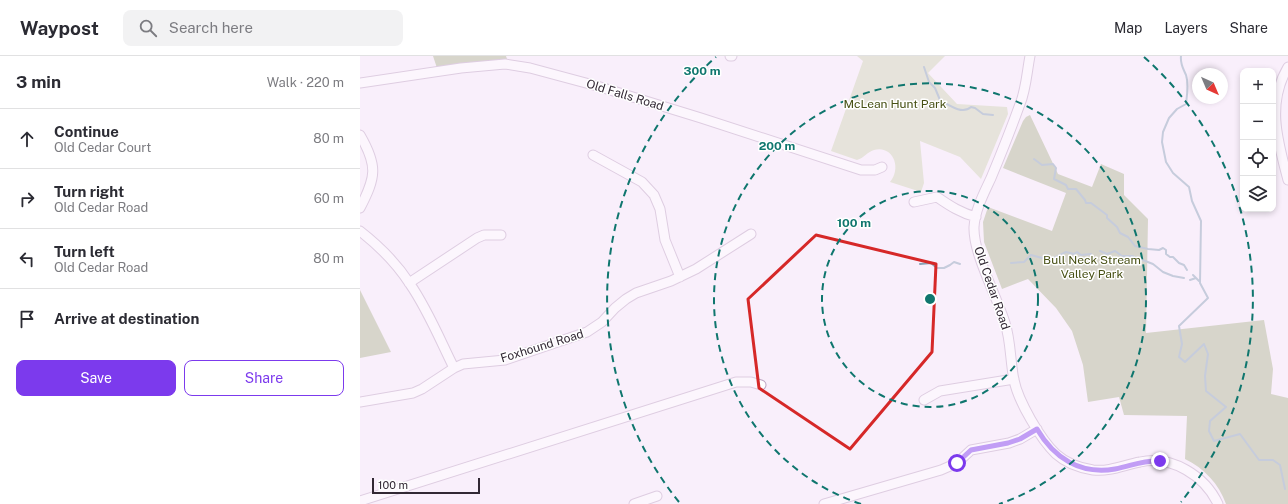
<!DOCTYPE html>
<html lang="en">
<head>
<meta charset="utf-8">
<style>
  body { margin:0; font-family:"Public Sans",sans-serif; background:#f2f2f3; color:#2b2b33 }
  .controls { position:absolute; right:12px; top:12px; display:grid; overflow:hidden; border-radius:8px; box-shadow:0 2px 6px #0003 }
  .controls button { width:36px; height:36px; display:grid; place-items:center; padding:0; border:0; border-bottom:1px solid #e1e1e2; background:#fff; color:#2b2b33; font:20px sans-serif }
  .compass { position:absolute; left:832px; top:12px; width:36px; height:36px; border-radius:50%; background:#fff; box-shadow:0 2px 6px #0003; rotate:136deg }
  .scale { position:absolute; left:12px; bottom:10px; width:108px; box-sizing:border-box; padding-left:4px; border:2px solid #322834; border-top:0; font-size:11px; line-height:14px; white-space:nowrap; color:#322834; -webkit-text-stroke:3px #fff; paint-order:stroke }
  .stop { position:absolute; width:12px; height:12px; margin:-9px; border:3px solid #7c3aed; border-radius:50%; background:#fff }
  .stop.end { background:#7c3aed; border-color:#fff; box-shadow:0 1px 4px #0008 }
  .list { margin:0; padding:0; list-style:none }
  h2 { display:flex; justify-content:space-between; align-items:center; height:52px; margin:0; padding:0 16px; font-size:17px }
  h2 small { font-size:13px; font-weight:400; color:#7c7c81 }
  .list li { display:grid; grid-template-columns:26px 1fr auto; gap:12px; align-items:center; box-sizing:border-box; height:60px; padding:0 16px; border-top:1px solid #e1e1e2 }
  .list b { display:block; font-size:15px; white-space:nowrap }
  .list p { margin:0; font-size:13px; white-space:nowrap; color:#7c7c81 }
  .list em { font-size:13px; font-style:normal; color:#7c7c81 }
  .actions { display:flex; gap:8px; padding:12px 16px }
  .actions a { flex:1; padding:9px 0; border:1px solid #7c3aed; border-radius:8px; text-align:center; font-size:14px; color:#7c3aed }
  .actions .main { background:#7c3aed; color:#fff }
  .icon { flex:none; width:22px; height:22px; fill:none; stroke:currentColor; stroke-width:2; stroke-linecap:round; stroke-linejoin:round }
  .map { position:relative; flex:none; width:928px; height:448px; overflow:hidden }
  header { display:flex; align-items:center; gap:24px; box-sizing:border-box; height:56px; padding:0 20px; background:#fff; border-bottom:1px solid #e1e1e2 }
  header strong { font-size:19px }
  nav { display:flex; gap:22px; margin-inline-start:auto; font-size:14px }
  .search { width:280px; height:36px; background:#f2f2f3; display:flex; align-items:center; gap:10px; box-sizing:border-box; padding:0 14px; border-radius:8px; color:#7c7c81; font-size:15px }
  main { display:flex }
  aside { flex:1; background:#fff }
  .map>svg:first-child { display:block }
</style>
</head>
<body>
<header>
<strong>Waypost</strong>
<div class="search"><svg class="icon" aria-label="search" viewBox="0 0 24 24"><circle cx="10" cy="10" r="6"/><path d="M15 15l6 6"/></svg>Search here</div>
<nav><a>Map</a><a>Layers</a><a>Share</a></nav>
</header>
<main>
<aside>
<h2>3 min<small>Walk · 220 m</small></h2>
<ul class="list">
<li><svg class="icon" aria-label="ahead" viewBox="0 0 24 24"><path d="M12 20V5M6 11l6-6 6 6"/></svg><div><b>Continue</b><p>Old Cedar Court</p></div><em>80 m</em></li>
<li><svg class="icon" aria-label="right" viewBox="0 0 24 24"><path d="M7 20v-9h11M14 6l5 5-5 5"/></svg><div><b>Turn right</b><p>Old Cedar Road</p></div><em>60 m</em></li>
<li><svg class="icon" aria-label="left" viewBox="0 0 24 24"><path d="M17 20v-9H6M10 6l-5 5 5 5"/></svg><div><b>Turn left</b><p>Old Cedar Road</p></div><em>80 m</em></li>
<li><svg class="icon" aria-label="arrive" viewBox="0 0 24 24"><path d="M6 21V4h12l-3 4 3 4H6"/></svg><div><b>Arrive at destination</b></div></li>
</ul>
<div class="actions"><a class="main">Save</a><a>Share</a></div>
</aside>
<div class="map">
<svg width="928" height="448" viewBox="0 0 928 448">
  <rect width="100%" height="100%" fill="#f9effb"/>
  <!-- green -->
  <path fill="#ced6b3" d="M497,0H585L568,17L597,48L647,51L648,58L621,123L600,101L560,85L564,127L561,136L530,126C542,112 533,89 514,94C507,96 504,102 497,104L471,95L503,5Z"/>
  <!-- forest -->
  <path fill="#adb690" d="M73,0H146L147,3L77,12Z
    M670,59L698,118L732,131L741,108L764,118V139L788,163L786,277L904,264L913,313L911,338L928,342V448H866C859,428 844,412 825,403L827,360L764,359L759,341L728,346L723,309L712,275L696,252L668,223L642,233L624,186L623,166L628,151L692,175L706,137L643,112L663,65L666,61Z
    M0,234L31,296L0,302Z"/>
  <g fill="none" stroke-linecap="round" stroke-linejoin="round">
    <!-- stream -->
    <path stroke="#88a2b6" stroke-width="2" d="M821,0C820,8 823,12 826,19C829,28 827,39 826,48L817,53L809,62L803,76L802,86L806,106L813,117L829,131L832,145L841,165L840,227L848,242L819,270L822,288L819,301L825,306L844,288L848,298L845,320L846,335L866,351L850,365L849,375L854,385L880,378L899,404H913L920,409L925,433
      M564,11L569,26L575,32L580,44C589,49 602,59 611,51L615,52L623,58L633,59
      M674,103L682,109L693,108L696,112L694,123L706,129L708,133H716L725,144L726,147H731L747,159V162L757,171L760,177L768,181L775,190L788,193L799,194L803,192L806,194V198L810,201H813L819,207L824,209L827,214
      M740,195L747,198L755,195L762,200H772L793,208L803,216L813,220L824,222
      M651,207L664,206L671,199L682,202L688,199L692,203L706,196L714,198L717,196L721,199L731,198
      M560,208L571,207L577,212H584L590,209L594,206L600,208
      M833,219L839,225
      M830,224L836,222"/>
    <!-- minor casing -->
    <g stroke="#bda5c2" stroke-width="11">
      <path id="minor" d="M370,0H372
        M670,0C667,15 666,34 660,48C651,73 641,98 631,122C624,137 615,154 614,171C613,198 637,240 645,267C651,285 650,305 654,324C658,345 681,384 696,398C706,407 720,412 733,414C750,416 764,409 780,406C812,399 845,420 858,448
        M928,11C906,48 918,86 928,124
        M0,27L101,12L145,8L170,12L237,30L341,62L501,114H515L522,111
        M0,79C18,110 16,121 0,152
        M233,99L282,126L294,139L300,153L305,184L320,221
        M554,146L577,141C590,150 601,157 616,161
        M0,175C18,189 37,208 50,228C68,254 80,284 94,312
        M49,227L117,182L124,179H141
        M564,344L580,335L654,323
        M0,346L53,337L62,333L94,312L103,308L145,304L227,276L242,266L255,252L266,243L276,237L311,225L336,213L391,178
        M0,445L376,326H391L401,329
        M274,448L297,440
        M464,448L581,414L597,407L611,394L649,387L660,383L677,373"/>
    </g>
    <!-- minor -->
    <use href="#minor" stroke="#fff" stroke-width="9"/>
  </g>
  <g fill="none" stroke-linecap="round" stroke-linejoin="round">
    <!-- route -->
    <path stroke="#7c3aed" stroke-width="5" d="M597,407L611,394L648,387L660,383L677,373C694,402 720,419 755,413C772,410 782,404 800,405"/>
  </g>
  <!-- marked area -->
  <path d="M0 0H928V448H0ZM456,179L576,208L572,296L490,393L399,332L388,243Z" fill="#f9effb" fill-opacity=".55" fill-rule="evenodd"/>
  <path fill="none" stroke="#d62828" stroke-width="3" stroke-linejoin="round" d="M456,179L576,208L572,296L490,393L399,332L388,243Z"/>
  <!-- distance rings -->
  <g fill="none" stroke="#0f766e" stroke-width="2" stroke-dasharray="7 5">
    <circle cx="570" cy="243" r="108"/>
    <path d="M501 448A216 216 0 1 1 639 448"/>
    <path d="M319 446A323 323 0 0 1 356 1M784 1A323 323 0 0 1 821 446"/>
  </g>
  <g text-anchor="middle" stroke-width="3" stroke-linejoin="round" paint-order="stroke">
    <!-- street labels -->
    <g font-size="12" fill="#322834" stroke="#fff">
      <text transform="translate(265 39) rotate(17)" y="4">Old Falls Road</text>
      <text transform="translate(632 232) rotate(71)" y="4">Old Cedar Road</text>
      <text transform="translate(182 290) rotate(-17)" y="4">Foxhound Road</text>
    </g>
    <!-- park labels -->
    <g font-size="12" fill="#475014" stroke="#fff">
      <text x="535" y="52">McLean Hunt Park</text>
      <text x="732" y="208">Bull Neck Stream<tspan x="732" dy="14">Valley Park</tspan></text>
    </g>
  </g>
  <circle cx="570" cy="243" r="6" fill="#0f766e" stroke="#fff" stroke-width="2"/>
  <g font-size="12" text-anchor="middle" font-weight="bold" fill="#0f766e" stroke="#fff" stroke-width="3" stroke-linejoin="round" paint-order="stroke">
    <text x="342" y="19">300 m</text>
    <text x="417" y="94">200 m</text>
    <text x="494" y="171">100 m</text>
  </g>
</svg>
<div class="controls">
<button>+</button>
<button>−</button>
<button><svg class="icon" aria-label="locate" viewBox="0 0 24 24"><circle cx="12" cy="12" r="6"/><path d="M12 2v4M12 18v4M2 12h4M18 12h4"/></svg></button>
<button><svg class="icon" aria-label="layers" viewBox="0 0 24 24"><path d="M12 4l9 5-9 5-9-5zM3 14l9 5 9-5"/></svg></button>
</div>
<svg class="compass" viewBox="-18 -18 36 36"><path d="M0-13l5 13h-10z" fill="#e53935"/><path d="M0 13l5-13h-10z" fill="#7c7c81"/></svg>
<div class="scale">100 m</div>
<div class="stop" style="left:597px;top:407px"></div>
<div class="stop end" style="left:800px;top:405px"></div>
</div>
</main>
</body>
</html>
